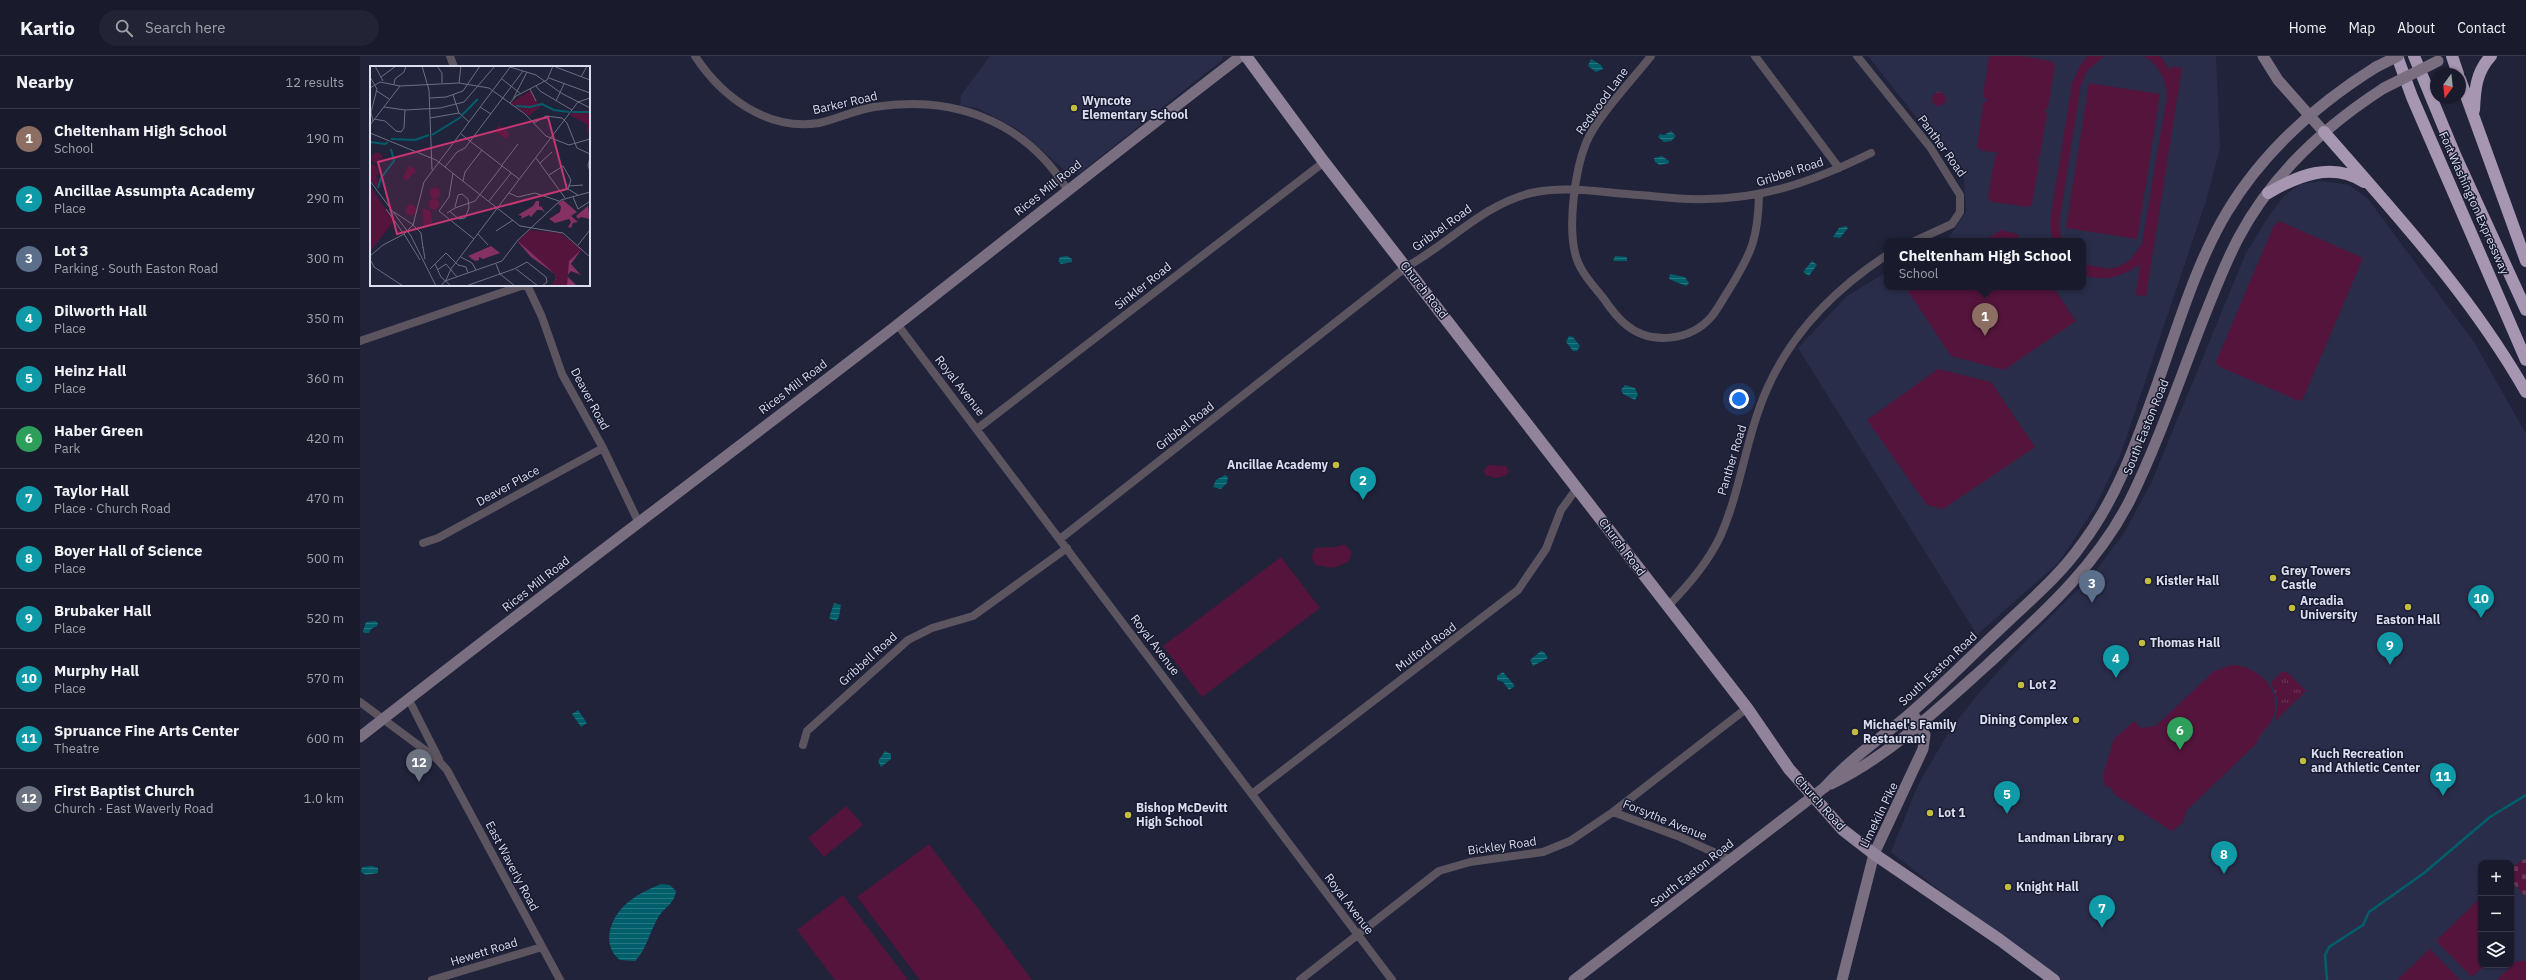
<!DOCTYPE html>
<html lang="en">
<head>
<meta charset="utf-8">
<style>
  body { margin:0; font-family:"IBM Plex Sans",sans-serif; background:#222334; color:#f1f3f6 }
  .controls { position:absolute; right:12px; bottom:12px; display:grid; overflow:hidden; border-radius:8px; box-shadow:0 1px 3px #0004 }
  .controls button { width:36px; height:36px; display:grid; place-items:center; padding:0; border:0; border-bottom:1px solid #373848; background:#191a2c; color:#f1f3f6; font:20px sans-serif }
  .compass { position:absolute; left:2070px; top:12px; width:36px; height:36px; border-radius:50%; background:#191a2c; box-shadow:0 1px 3px #0004; rotate:195deg }
  .you { position:absolute; left:1379px; top:343px; width:14px; height:14px; margin:-10px; border:3px solid #fff; border-radius:50%; background:#1a73e8; box-shadow:0 0 0 6px #1a73e833 }
  .badge { display:grid; place-items:center; width:26px; height:26px; border-radius:50%; background:#b45309; color:#fff; font-size:13px; font-weight:700 }
  .pin { position:absolute; translate:-50% -33px; filter:drop-shadow(0 1px 2px #0008) }
  .pin::after { content:''; position:absolute; top:21px; width:14px; height:12px; background:inherit; clip-path:polygon(0 0,100% 0,50% 100%) }
  .popup { position:absolute; left:1524px; top:182px; width:202px; height:52px; box-sizing:border-box; display:grid; place-content:center; border-radius:8px; background:#191a2c; filter:drop-shadow(0 1px 3px #0005); font-size:13px; white-space:nowrap; color:#9fa1a9 }
  .popup b { font-size:15px; color:#f1f3f6 }
  .popup::after { content:''; position:absolute; left:50%; top:100%; margin-left:-8px; border:8px solid transparent; border-top-color:#191a2c }
  .list { margin:0; padding:0; list-style:none }
  h2 { display:flex; justify-content:space-between; align-items:center; height:52px; margin:0; padding:0 16px; font-size:17px }
  h2 small { font-size:13px; font-weight:400; color:#9fa1a9 }
  .list li { display:grid; grid-template-columns:26px 1fr auto; gap:12px; align-items:center; box-sizing:border-box; height:60px; padding:0 16px; border-top:1px solid #373848 }
  .list b { display:block; font-size:15px; white-space:nowrap }
  .list p { margin:0; font-size:13px; white-space:nowrap; color:#9fa1a9 }
  .list em { font-size:13px; font-style:normal; color:#9fa1a9 }
  .icon { flex:none; width:22px; height:22px; fill:none; stroke:currentColor; stroke-width:2; stroke-linecap:round; stroke-linejoin:round }
  .map { position:relative; flex:none; width:2166px; height:924px; overflow:hidden }
  header { display:flex; align-items:center; gap:24px; box-sizing:border-box; height:56px; padding:0 20px; background:#191a2c; border-bottom:1px solid #373848 }
  header strong { font-size:19px }
  nav { display:flex; gap:22px; margin-inline-start:auto; font-size:14px }
  .search { width:280px; height:36px; background:#222334; display:flex; align-items:center; gap:10px; box-sizing:border-box; padding:0 14px; border-radius:22px; color:#9fa1a9; font-size:15px }
  main { display:flex }
  aside { flex:1; background:#191a2c }
  .map>svg:first-child { display:block }
</style>
</head>
<body>
<header>
<strong>Kartio</strong>
<div class="search"><svg class="icon" aria-label="search" viewBox="0 0 24 24"><circle cx="10" cy="10" r="6"/><path d="M15 15l6 6"/></svg>Search here</div>
<nav><a>Home</a><a>Map</a><a>About</a><a>Contact</a></nav>
</header>
<main>
<aside>
<h2>Nearby<small>12 results</small></h2>
<ul class="list">
<li><span class="badge" style="background:#8d6e63">1</span><div><b>Cheltenham High School</b><p>School</p></div><em>190 m</em></li>
<li><span class="badge" style="background:#0f9aa8">2</span><div><b>Ancillae Assumpta Academy</b><p>Place</p></div><em>290 m</em></li>
<li><span class="badge" style="background:#5c6f8a">3</span><div><b>Lot 3</b><p>Parking · South Easton Road</p></div><em>300 m</em></li>
<li><span class="badge" style="background:#0f9aa8">4</span><div><b>Dilworth Hall</b><p>Place</p></div><em>350 m</em></li>
<li><span class="badge" style="background:#0f9aa8">5</span><div><b>Heinz Hall</b><p>Place</p></div><em>360 m</em></li>
<li><span class="badge" style="background:#2e9e5b">6</span><div><b>Haber Green</b><p>Park</p></div><em>420 m</em></li>
<li><span class="badge" style="background:#0f9aa8">7</span><div><b>Taylor Hall</b><p>Place · Church Road</p></div><em>470 m</em></li>
<li><span class="badge" style="background:#0f9aa8">8</span><div><b>Boyer Hall of Science</b><p>Place</p></div><em>500 m</em></li>
<li><span class="badge" style="background:#0f9aa8">9</span><div><b>Brubaker Hall</b><p>Place</p></div><em>520 m</em></li>
<li><span class="badge" style="background:#0f9aa8">10</span><div><b>Murphy Hall</b><p>Place</p></div><em>570 m</em></li>
<li><span class="badge" style="background:#0f9aa8">11</span><div><b>Spruance Fine Arts Center</b><p>Theatre</p></div><em>600 m</em></li>
<li><span class="badge" style="background:#6b7280">12</span><div><b>First Baptist Church</b><p>Church · East Waverly Road</p></div><em>1.0 km</em></li>
</ul>
</aside>
<div class="map">
<svg width="2166" height="924" viewBox="0 0 2166 924">
  <defs>
    <pattern id="grass-tufts" width="24" height="20" patternUnits="userSpaceOnUse"><rect width="24" height="20" fill="#54143c"/><path d="M3 7l-1-3M5 7V3M7 7l1-3M15 17l-1-3M17 17v-4M19 17l1-3" fill="none" stroke="#6c3658"/></pattern>
    <pattern id="cemetery-stones" width="16" height="16" patternUnits="userSpaceOnUse"><rect width="16" height="16" fill="#54143c"/><path d="M2 7V4a2 2 0 0 1 4 0v3zM10 15v-3a2 2 0 0 1 4 0v3z" fill="#6c3658"/></pattern>
    <pattern id="water-rules" width="6" height="5" patternUnits="userSpaceOnUse"><rect width="6" height="5" fill="#005f6b"/><path d="M0 2.5h6" fill="none" stroke="#257680"/></pattern>
  </defs>
  <rect width="100%" height="100%" fill="#21233b"/>
  <!-- built -->
  <path fill="#2a2d4a" d="M630,0H863L862,4L720,117L709,118L659,74L618,52L600,50L601,39Z
    M1508,0H1856L1860,92L1846,145L1760,400L1734,453L1699,506L1617,579L1438,292L1487,240L1527,216V231H1723V185H1581L1589,181L1606,156L1603,113L1553,57Z
    M1961,125L1989,129L2008,143L2114,286L2166,378V802L2151,812V807H2121V909H2151V825L2166,841V924H1694L1531,796L1558,729L1590,674L1617,639L1663,588L1735,516L1764,477L1792,425L1886,197L1911,157L1924,140L1941,128Z"/>
  <!-- grass -->
  <path fill="url(#grass-tufts)" d="M1572 43a7 7 0 1 1 14 0a7 7 0 1 1-14 0Z
    M1922,616H1927L1946,635L1915,665L1918,646L1911,626Z"/>
  <!-- cemetery -->
  <path fill="url(#cemetery-stones)" d="M2166,802V841L2151,825V812Z"/>
  <!-- park -->
  <path fill="#54143c" d="M1631,0H1661L1691,5L1695,8L1688,52L1684,54L1687,57L1680,100L1677,103L1679,107L1672,148L1669,151L1632,146L1628,143L1635,100L1639,97L1620,94L1617,90L1623,48L1627,44L1623,40L1629,1Z
    M1728,0H1744L1727,15L1721,29L1699,168L1702,185H1692L1690,166L1712,27L1721,8Z
    M1784,0H1800L1811,15L1812,10L1822,12L1786,240L1776,239L1780,208C1763,221 1744,226 1723,219V208L1749,213L1760,210L1770,204L1782,188L1807,40C1805,22 1800,10 1784,0Z
    M1729,27L1800,38L1777,183L1706,172Z
    M1919,165L2003,202L1943,343L1939,345L1858,310L1856,306L1914,169Z
    M1641,174L1657,178L1661,185H1624Z
    M1554,231H1693L1716,265L1644,314L1591,300L1548,235Z
    M1578,313L1631,326L1675,391L1583,453L1567,449L1507,364Z
    M1128,409L1146,410L1149,416L1145,420L1136,422L1125,419L1124,415Z
    M984,488L992,496L988,506L973,512L955,509L952,502L954,493C964,489 974,494 984,488Z
    M921,501L960,552L842,641L803,590Z
    M1872,609C1899,610 1924,635 1912,664C1908,672 1898,678 1897,687L1827,754L1823,766L1812,775L1754,738L1752,732L1745,730L1743,719L1754,683L1774,665L1781,672L1796,670L1854,615Z
    M486,750L503,769L464,801L448,782Z
    M569,788L672,924H560L497,841Z
    M483,839L548,924H475L437,874Z
    M2121,841V909H2125L2112,921L2076,885Z
    M2070,893L2100,924H2037Z
    M2156,905H2166V924H2137Z"/>
  <!-- water -->
  <path fill="url(#water-rules)" d="M1231,3L1241,9L1243,13L1236,16L1228,10Z
    M1311,75L1316,80L1311,85L1304,86L1298,81L1300,78L1304,79Z
    M1302,100L1309,105V107L1300,109L1295,106L1294,102Z
    M1486,170L1488,172L1480,182L1473,181L1479,172Z
    M707,200L712,203V206L701,208L698,205L700,201Z
    M1255,200L1267,201V205H1253Z
    M1452,205L1457,209L1449,220L1443,216Z
    M1310,218L1325,221L1329,227L1326,230L1309,223Z
    M1209,280L1213,281L1220,290L1217,295H1213L1206,286Z
    M1265,329L1275,332L1278,339L1275,344L1263,338L1261,334Z
    M865,419L868,421L867,427L861,433L853,431L856,424Z
    M474,547L481,549L479,561L476,565L469,562Z
    M15,565L18,567L17,570L11,573L9,577H4L3,575L6,566Z
    M1181,595L1184,596L1188,602L1173,610L1170,604Z
    M1143,616L1155,630L1149,634L1143,626L1137,624V620Z
    M218,654L227,667L221,671L212,658Z
    M525,695L531,698V703L521,711L518,705Z
    M12,810L18,812V817L6,819L1,816L2,811Z
    M301,828L310,829L316,835C314,848 306,850 299,860C290,874 287,893 275,905L260,904C239,888 252,857 271,844C280,837 291,832 301,828Z"/>
  <g fill="none" stroke-linecap="round" stroke-linejoin="round">
    <!-- stream -->
    <path stroke="#005f6b" stroke-width="2.5" d="M1967,924L1965,899L1969,891L2003,869L2009,856L2064,817L2130,761L2166,739"/>
    <!-- street -->
    <path stroke="#5c5560" stroke-width="8" d="M90,0L94,11
      M335,0C362,41 407,75 459,67C477,63 495,54 514,51C593,39 664,64 707,133
      M1291,0C1273,23 1236,62 1226,87C1215,114 1208,168 1215,197C1219,215 1233,229 1244,243C1250,252 1257,261 1265,268C1291,290 1331,285 1352,260C1359,251 1364,241 1370,232C1392,196 1398,182 1399,139
      M1395,0L1479,112
      M1497,0L1570,91L1600,139V156L1592,168L1555,185
      M167,229L182,261L202,318L243,392L278,465
      M537,268L1032,924
      M0,285L164,229
      M617,373L964,106
      M700,483L1046,211C1089,188 1122,149 1171,137C1206,129 1244,137 1280,139C1302,141 1324,144 1346,143C1406,143 1458,123 1511,97
      M63,487L78,482L243,392
      M1307,551C1328,530 1347,508 1360,481C1381,434 1386,380 1407,333C1432,276 1475,233 1527,199
      M49,644L79,703
      M0,646L77,703L87,714L200,924
      M443,689L447,675L548,584L572,572L613,560L707,492
      M892,738L1158,534L1186,493L1201,454L1217,432
      M1253,756L1320,781L1371,804
      M72,924L182,891
      M940,924L1079,815L1110,806L1183,796L1210,785L1253,756L1387,652"/>
    <!-- secondary -->
    <path stroke="#7a6f81" stroke-width="11" d="M1903,0L1918,24L1964,76
      M0,681C177,542 359,407 537,269C652,179 765,89 881,0
      M1471,728C1529,700 1579,652 1627,609C1681,559 1736,511 1770,444C1799,385 1820,322 1844,261C1855,234 1865,207 1879,181C1912,119 1965,70 2024,32
      M1465,731C1489,704 1518,684 1546,661C1578,634 1607,604 1638,575C1667,547 1699,521 1722,488C1756,443 1775,390 1794,337C1816,277 1834,211 1867,156C1903,96 1957,48 2016,11
      M1214,924L1443,748
      M1482,924L1514,798L1563,693L1565,679L1555,661"/>
    <!-- primary -->
    <path stroke="#91839a" stroke-width="12" d="M886,0L964,106L1387,652L1429,713L1483,774L1514,798L1640,884L1694,924"/>
    <!-- highway -->
    <path stroke="#a796b1" stroke-width="12" d="M2037,0L2052,41L2166,304
      M2054,0L2096,101L2166,254
      M2092,0L2098,18
      M2100,23L2166,205
      M2114,54C2115,33 2116,16 2131,0
      M1964,76C2037,160 2110,238 2166,336
      M1908,137C1937,120 1972,105 2004,126"/>
    <!-- secondary-bridge -->
    <path stroke="#7a6f81" stroke-width="11" d="M2016,11L2038,0
      M2024,32L2078,5
      M1443,748L1465,731"/>
  </g>
  <!-- markers -->
  <g fill="#c2bd3f" stroke="#171a30" stroke-width="1.5">
    <circle cx="714" cy="52" r="4"/>
    <circle cx="976" cy="409" r="4"/>
    <circle cx="1913" cy="522" r="4"/>
    <circle cx="1788" cy="525" r="4"/>
    <circle cx="2048" cy="551" r="4"/>
    <circle cx="1932" cy="552" r="4"/>
    <circle cx="1782" cy="587" r="4"/>
    <circle cx="1661" cy="629" r="4"/>
    <circle cx="1716" cy="664" r="4"/>
    <circle cx="1495" cy="676" r="4"/>
    <circle cx="1943" cy="705" r="4"/>
    <circle cx="1570" cy="757" r="4"/>
    <circle cx="768" cy="759" r="4"/>
    <circle cx="1761" cy="782" r="4"/>
    <circle cx="1648" cy="831" r="4"/>
  </g>
  <g text-anchor="middle" stroke-width="3" stroke-linejoin="round" paint-order="stroke">
    <!-- poi labels -->
    <g font-size="12" font-weight="bold" fill="#dbdeee" stroke="#171a30" text-anchor="start">
      <text x="722" y="49">Wyncote<tspan x="722" dy="14">Elementary School</tspan></text>
      <text x="968" y="413" text-anchor="end">Ancillae Academy</text>
      <text x="1921" y="519">Grey Towers<tspan x="1921" dy="14">Castle</tspan></text>
      <text x="1796" y="529">Kistler Hall</text>
      <text x="1940" y="549">Arcadia<tspan x="1940" dy="14">University</tspan></text>
      <text x="2048" y="568" text-anchor="middle">Easton Hall</text>
      <text x="1790" y="591">Thomas Hall</text>
      <text x="1669" y="633">Lot 2</text>
      <text x="1708" y="668" text-anchor="end">Dining Complex</text>
      <text x="1503" y="673">Michael's Family<tspan x="1503" dy="14">Restaurant</tspan></text>
      <text x="1951" y="702">Kuch Recreation<tspan x="1951" dy="14">and Athletic Center</tspan></text>
      <text x="776" y="756">Bishop McDevitt<tspan x="776" dy="14">High School</tspan></text>
      <text x="1578" y="761">Lot 1</text>
      <text x="1753" y="786" text-anchor="end">Landman Library</text>
      <text x="1656" y="835">Knight Hall</text>
    </g>
    <!-- street labels -->
    <g font-size="12" fill="#dbdeee" stroke="#171a30">
      <text transform="translate(1242 45) rotate(-54)" y="4">Redwood Lane</text>
      <text transform="translate(485 47) rotate(-13)" y="4">Barker Road</text>
      <text transform="translate(1582 90) rotate(54)" y="4">Panther Road</text>
      <text transform="translate(1430 116) rotate(-18)" y="4">Gribbel Road</text>
      <text transform="translate(688 132) rotate(-38)" y="4">Rices Mill Road</text>
      <text transform="translate(2114 147) rotate(66)" y="4">Fort Washington Expressway</text>
      <text transform="translate(1082 172) rotate(-36)" y="4">Gribbel Road</text>
      <text transform="translate(783 230) rotate(-38)" y="4">Sinkler Road</text>
      <text transform="translate(1064 234) rotate(52)" y="4">Church Road</text>
      <text transform="translate(600 330) rotate(52)" y="4">Royal Avenue</text>
      <text transform="translate(433 331) rotate(-37)" y="4">Rices Mill Road</text>
      <text transform="translate(230 343) rotate(62)" y="4">Deaver Road</text>
      <text transform="translate(825 370) rotate(-38)" y="4">Gribbel Road</text>
      <text transform="translate(1786 371) rotate(-68)" y="4">South Easton Road</text>
      <text transform="translate(1372 404) rotate(-73)" y="4">Panther Road</text>
      <text transform="translate(148 430) rotate(-29)" y="4">Deaver Place</text>
      <text transform="translate(1262 491) rotate(53)" y="4">Church Road</text>
      <text transform="translate(176 528) rotate(-38)" y="4">Rices Mill Road</text>
      <text transform="translate(795 589) rotate(53)" y="4">Royal Avenue</text>
      <text transform="translate(1066 591) rotate(-37)" y="4">Mulford Road</text>
      <text transform="translate(508 603) rotate(-42)" y="4">Gribbell Road</text>
      <text transform="translate(1578 613) rotate(-43)" y="4">South Easton Road</text>
      <text transform="translate(1460 747) rotate(48)" y="4">Church Road</text>
      <text transform="translate(1519 759) rotate(-64)" y="4">Limekiln Pike</text>
      <text transform="translate(1305 764) rotate(22)" y="4">Forsythe Avenue</text>
      <text transform="translate(1142 790) rotate(-8)" y="4">Bickley Road</text>
      <text transform="translate(152 810) rotate(62)" y="4">East Waverly Road</text>
      <text transform="translate(1332 817) rotate(-38)" y="4">South Easton Road</text>
      <text transform="translate(989 848) rotate(53)" y="4">Royal Avenue</text>
      <text transform="translate(124 896) rotate(-17)" y="4">Hewett Road</text>
    </g>
  </g>
  <!-- overview -->
  <g transform="translate(10 10)">
    <rect width="220" height="220" fill="#21233b"/>
    <path d="M193,134L207,146L201,150L208,156L203,157L201,162L198,161L201,156L199,153L185,157L179,153L190,146L191,141L188,137ZM166,135H169V140L172,141L175,147L172,144H167L161,151L159,149L151,153L152,150L148,149L163,140ZM218,140L220,153L211,151L208,153L206,150ZM148,176L211,184L201,198L211,209L201,205L197,210L207,220H182L186,212L185,208L161,191ZM121,180L130,187L113,193L109,191V194L105,195L98,190Z" fill="#853163"/>
    <path d="M0,97L12,104L6,111L9,114L7,122L0,113ZM0,120L24,155L0,186Z" fill="#54143c"/>
    <path d="M161,24L167,36L172,39L159,50L141,37ZM220,44V66L217,67L218,59L200,49L203,45ZM129,59L140,68L136,73L125,65ZM1.5 92a5.5 5.5 0 1 1 11 0a5.5 5.5 0 1 1-11 0ZM39,100L45,103V106L36,115L33,111ZM59.5 127a5.5 5.5 0 1 1 11 0a5.5 5.5 0 1 1-11 0ZM58.5 138a5.5 5.5 0 1 1 11 0a5.5 5.5 0 1 1-11 0ZM35.5 144a5.5 5.5 0 1 1 11 0a5.5 5.5 0 1 1-11 0ZM52,142L61,145L62,157L60,161L54,160ZM160,164L190,167L212,183L199,195L197,220H181L186,213L185,208L148,175Z" fill="#54143c"/>
    <path fill="none" stroke="#005f6b" stroke-width="2" d="M146,40L160,41L172,38L184,44L199,46M202,46H220M92,49L108,33M62,69L91,51M21,73L45,74L59,69M0,76L15,78L18,76M8,122L11,112L24,95L21,83"/>
    <path fill="none" stroke="#6b6e83" stroke-width="1" d="M5,0L13,15M52,0L59,24L62,104M67,0L72,7V17M183,0L220,14M140,1L166,9L191,27L220,42M0,11L7,23L1,46L3,55M11,11L26,0M211,11L217,0M179,12L220,27M132,13L151,28M89,17L91,0M24,18L25,13L34,6L36,0M166,20L170,25L202,44M0,22L10,16L30,20M160,23L166,35M7,25L19,33M83,29L89,47L99,56M60,32L76,31L93,25L110,0M143,33L157,6M186,35L194,18M140,37L146,30L177,14L183,0M14,41L35,44L70,42L94,36L125,0M110,41L121,48M60,52L89,47M4,53L15,55L26,65L31,66L34,62L35,44M164,57L176,50L192,52L197,57L207,82L220,88M0,59L30,20L89,17L119,22L155,48L176,70L199,79L220,73M0,67L66,94L150,160L193,167L220,191M91,68L149,113M220,91L218,100L220,105M166,92L195,132M170,97L182,86M132,99L148,78M75,101L87,86L95,82L153,5M83,107L79,131L69,145L104,173M179,109L193,100L201,114L198,123L208,129M0,115L41,170L66,220M93,115L95,106L112,84M198,120L213,119M139,127L148,131L165,127L189,135M203,131L208,143L219,136M119,135L141,107M16,143L33,167M79,145L89,153L95,152L99,142L98,133L92,128L88,129L85,141M24,146L42,158M77,147L85,142L105,135L132,100M42,158L51,167L53,182M126,165L143,154M34,168L50,194M108,168L118,179M208,179L220,164M53,181L55,193M0,190L13,179L34,168L43,159L54,116L141,0M91,191L102,197L106,204M1,195L4,201L33,220M65,198L71,211L81,220M126,198L130,208L145,220M60,203L76,187L88,199L96,201L98,207M146,203L168,220M67,204L76,198L87,211M76,214L81,203L208,36L220,32M71,220L75,215L132,195L148,174L191,134L220,126M96,220L144,203L157,196L176,211L177,216L172,220"/>
    <path fill="#c63671" fill-opacity="0.15" stroke="#c63671" stroke-width="2" d="M178,51L197,123L27,168L8,96Z"/>
    <rect width="220" height="220" fill="none" stroke="#dbdeee" stroke-width="2"/>
  </g>
</svg>
<div class="controls">
<button>+</button>
<button>−</button>
<button><svg class="icon" aria-label="layers" viewBox="0 0 24 24"><path d="M12 4l9 5-9 5-9-5zM3 14l9 5 9-5"/></svg></button>
</div>
<svg class="compass" viewBox="-18 -18 36 36"><path d="M0-13l5 13h-10z" fill="#e53935"/><path d="M0 13l5-13h-10z" fill="#9fa1a9"/></svg>
<div class="you"></div>
<div class="pin badge" style="left:1625px;top:280px;background:#8d6e63">1</div>
<div class="popup"><b>Cheltenham High School</b>School</div>
<div class="pin badge" style="left:1003px;top:444px;background:#0f9aa8">2</div>
<div class="pin badge" style="left:1732px;top:547px;background:#5c6f8a">3</div>
<div class="pin badge" style="left:1756px;top:622px;background:#0f9aa8">4</div>
<div class="pin badge" style="left:1647px;top:758px;background:#0f9aa8">5</div>
<div class="pin badge" style="left:1820px;top:694px;background:#2e9e5b">6</div>
<div class="pin badge" style="left:1742px;top:872px;background:#0f9aa8">7</div>
<div class="pin badge" style="left:1864px;top:818px;background:#0f9aa8">8</div>
<div class="pin badge" style="left:2030px;top:609px;background:#0f9aa8">9</div>
<div class="pin badge" style="left:2121px;top:562px;background:#0f9aa8">10</div>
<div class="pin badge" style="left:2083px;top:740px;background:#0f9aa8">11</div>
<div class="pin badge" style="left:59px;top:726px;background:#6b7280">12</div>
</div>
</main>
</body>
</html>
